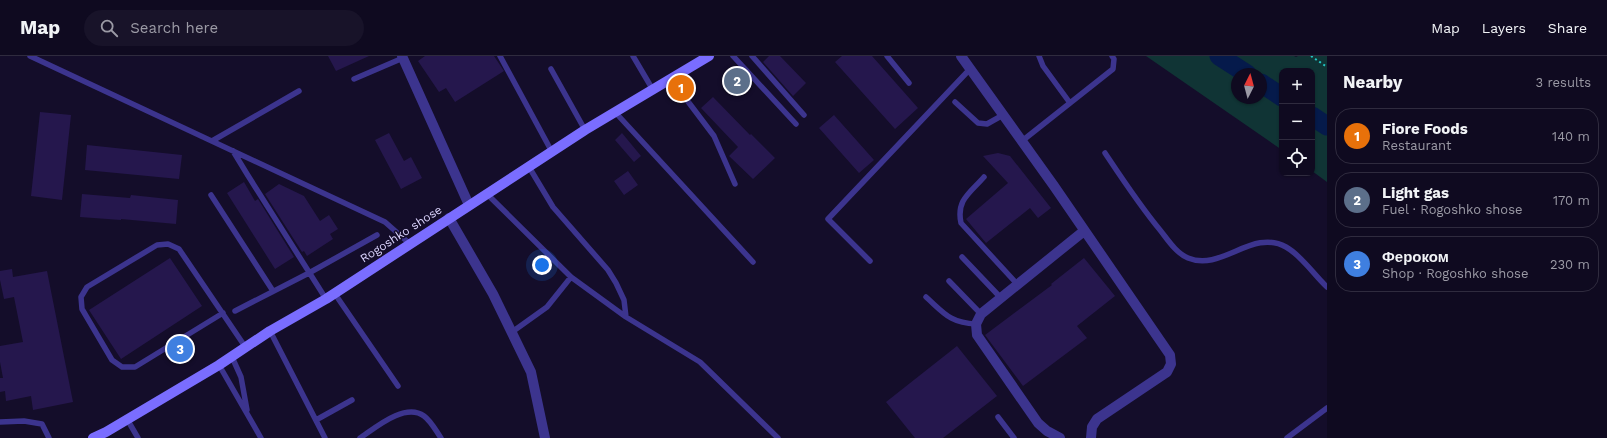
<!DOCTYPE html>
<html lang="en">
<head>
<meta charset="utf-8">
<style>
  body { margin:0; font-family:"Work Sans",sans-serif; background:#181329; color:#f1f3f6 }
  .controls { position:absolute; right:12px; top:12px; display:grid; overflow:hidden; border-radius:8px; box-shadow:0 1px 3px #0004 }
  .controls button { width:36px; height:36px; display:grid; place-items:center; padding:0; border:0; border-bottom:1px solid #2f2b3e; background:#0f0a20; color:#f1f3f6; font:20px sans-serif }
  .compass { position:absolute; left:1231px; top:12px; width:36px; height:36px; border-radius:50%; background:#0f0a20; box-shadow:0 1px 3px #0004; rotate:6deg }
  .you { position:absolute; left:542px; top:209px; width:14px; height:14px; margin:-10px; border:3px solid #fff; border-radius:50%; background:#1a73e8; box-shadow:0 0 0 6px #1a73e833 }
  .badge { display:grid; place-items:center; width:26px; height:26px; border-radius:50%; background:#02d7ff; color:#fff; font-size:13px; font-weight:700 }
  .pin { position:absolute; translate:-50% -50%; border:2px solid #fff; box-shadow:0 1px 4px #0006 }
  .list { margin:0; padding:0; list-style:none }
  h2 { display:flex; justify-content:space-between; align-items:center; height:52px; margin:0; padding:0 16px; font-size:17px }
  h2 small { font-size:13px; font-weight:400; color:#9b9aa5 }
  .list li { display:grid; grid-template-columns:26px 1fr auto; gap:12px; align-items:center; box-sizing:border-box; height:56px; margin:0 8px 8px; padding:0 8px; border:1px solid #2f2b3e; border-radius:16px }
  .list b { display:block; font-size:15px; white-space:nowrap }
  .list p { margin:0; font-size:13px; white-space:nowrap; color:#9b9aa5 }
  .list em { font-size:13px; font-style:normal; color:#9b9aa5 }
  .icon { flex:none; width:22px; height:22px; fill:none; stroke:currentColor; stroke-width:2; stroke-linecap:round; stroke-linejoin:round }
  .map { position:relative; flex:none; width:1327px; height:382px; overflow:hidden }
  header { display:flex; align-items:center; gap:24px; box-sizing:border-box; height:56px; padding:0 20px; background:#0f0a20; border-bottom:1px solid #2f2b3e }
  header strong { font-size:19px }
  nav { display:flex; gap:22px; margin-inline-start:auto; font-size:14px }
  .search { width:280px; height:36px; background:#181329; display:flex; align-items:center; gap:10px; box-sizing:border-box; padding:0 14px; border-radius:22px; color:#9b9aa5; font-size:15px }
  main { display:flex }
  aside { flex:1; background:#0f0a20 }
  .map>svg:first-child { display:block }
</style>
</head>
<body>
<header>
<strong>Map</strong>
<div class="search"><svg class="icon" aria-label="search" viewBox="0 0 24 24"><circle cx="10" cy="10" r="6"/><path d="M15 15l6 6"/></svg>Search here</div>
<nav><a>Map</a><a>Layers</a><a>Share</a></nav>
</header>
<main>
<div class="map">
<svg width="1327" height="382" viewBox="0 0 1327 382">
  <rect width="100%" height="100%" fill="#140d2a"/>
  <!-- green -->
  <path fill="#103435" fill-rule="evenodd" d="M1146,0H1294L1296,1L1298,0H1327V126L1312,115V15H1282V94ZM1237,18H1261V42H1237Z"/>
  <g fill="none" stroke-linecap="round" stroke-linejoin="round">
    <!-- river -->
    <path stroke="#051a4b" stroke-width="19" d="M1219,0L1247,18
      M1261,27L1282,41
      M1312,60L1327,70"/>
  </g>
  <!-- building -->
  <path fill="#25174d" d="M328,0H369L336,15Z
    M425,0H494L504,15L455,46L446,32L439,36L418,5Z
    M769,0H780L806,27L793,40L763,6Z
    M842,0H872L918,52L895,73L835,6Z
    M713,41L750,79L751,78L775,102L753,123L729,100L738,91L701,52Z
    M40,56L71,59L62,144L31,140Z
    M834,59L874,104L859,117L819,72Z
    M389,77L404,105L411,101L422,122L401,133L375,84Z
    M622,77L641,100L634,106L615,84Z
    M87,89L182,99L179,123L85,114Z
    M998,97L1010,100L1051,152L1038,162L1030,152L986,187L966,163L1008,127L983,100Z
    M628,115L638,129L624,139L614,125Z
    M244,126L255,145L258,143L294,201L275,213L227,137Z
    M279,128L304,140L320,165L329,159L338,173L330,178L333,183L307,200L304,195L302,196L265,138Z
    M82,138L130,142L131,139L178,144L176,168L121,163V164L80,161Z
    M170,202L202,250L121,303L89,254Z
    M1084,202L1115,240L1077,270L1087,282L1023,330L985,279L1052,229L1051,228Z
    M12,213L13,221L47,215L73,346L33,354L31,340L6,345L5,335L0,336V322H3L0,306V290L23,286L14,241L4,243L0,224V215Z
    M957,290L997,340L943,382H915L886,346Z"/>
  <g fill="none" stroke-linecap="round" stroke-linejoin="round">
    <!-- path -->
    <path stroke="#23c7c7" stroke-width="2" stroke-dasharray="2 3" stroke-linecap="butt" d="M1311,0L1327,11"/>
    <!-- lane -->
    <path stroke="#3c348e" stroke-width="5.5" d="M30,0L385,166L410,188
      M500,0L552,96
      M633,0L653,34
      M733,0L796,68
      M752,0L804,59
      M887,0L909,27
      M1039,0L1043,10L1070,47
      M551,13L585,74
      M354,23L403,2
      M671,23L714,80L735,128
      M955,46L978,67L987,68L1003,59
      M615,56L753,206
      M212,85L299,35
      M1022,85L1113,13L1114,3L1112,0
      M233,95L247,118L326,243
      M1105,97C1123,124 1140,150 1160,174C1168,184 1176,197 1188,202C1222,216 1252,172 1286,191C1301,199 1314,219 1327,231
      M529,111L553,151L608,214L616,227L624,244L626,261
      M984,121C970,137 956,144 961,167L1018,229
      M487,138L571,221L626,261L700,306L778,382
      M211,139L273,235
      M962,201L1001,242
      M870,205L828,163L970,13
      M949,225L981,258
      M335,238L398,330
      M926,241C944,257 950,267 976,268
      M235,255L309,217L377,179
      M223,257L135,311H122L112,304L82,253L81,241L87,231L157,189L168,188L179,193L246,292
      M270,275L325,382
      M512,276L547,251L571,221
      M232,301L241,321L247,354
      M219,309L261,382
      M998,361L1014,382
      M127,363L138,382
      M316,364L352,344
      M0,366L24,365L42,368L49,382
      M360,382C375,372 405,346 424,360C431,365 436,375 441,382
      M1287,382L1327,352"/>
    <!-- street -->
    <path stroke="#3c348e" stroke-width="10" d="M402,0L469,149
      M961,0L1054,130L1170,299L1171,308L1167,316L1097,363L1092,371L1091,382
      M449,162L493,238L531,316L545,382
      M1060,382L1047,375L1038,367L977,279L976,268L981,258L1084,175"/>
    <!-- secondary -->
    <path stroke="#7a6dff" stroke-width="10" d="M93,382L106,376L219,309L270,275L326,243L585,74L709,0"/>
  </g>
  <g text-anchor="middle" stroke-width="3" stroke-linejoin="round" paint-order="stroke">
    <!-- street labels -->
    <g font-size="12" fill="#ddd6ff" stroke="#140d2a">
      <text transform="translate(401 178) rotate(-33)" y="4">Rogoshko shose</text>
    </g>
  </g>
</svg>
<div class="controls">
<button>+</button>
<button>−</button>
<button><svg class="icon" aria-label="locate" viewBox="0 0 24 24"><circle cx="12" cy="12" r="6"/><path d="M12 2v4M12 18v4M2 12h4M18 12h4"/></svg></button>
</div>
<svg class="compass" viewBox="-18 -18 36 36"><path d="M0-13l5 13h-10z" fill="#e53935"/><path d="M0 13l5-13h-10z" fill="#9b9aa5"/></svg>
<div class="you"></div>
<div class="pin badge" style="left:681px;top:32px;background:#e8710a">1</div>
<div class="pin badge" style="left:737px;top:25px;background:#5c6f8a">2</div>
<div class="pin badge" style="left:180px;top:293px;background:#3f7fe0">3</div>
</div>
<aside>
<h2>Nearby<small>3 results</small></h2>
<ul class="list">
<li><span class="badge" style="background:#e8710a">1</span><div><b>Fiore Foods</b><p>Restaurant</p></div><em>140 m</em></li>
<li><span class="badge" style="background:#5c6f8a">2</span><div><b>Light gas</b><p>Fuel · Rogoshko shose</p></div><em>170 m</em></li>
<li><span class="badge" style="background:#3f7fe0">3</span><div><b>Фероком</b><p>Shop · Rogoshko shose</p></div><em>230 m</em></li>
</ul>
</aside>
</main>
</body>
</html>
